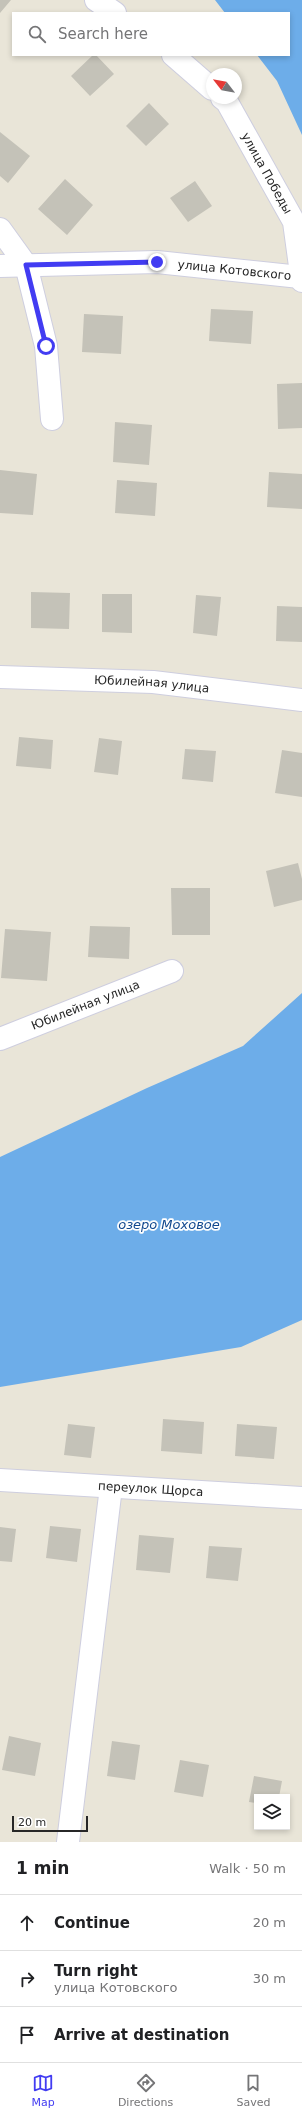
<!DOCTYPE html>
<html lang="en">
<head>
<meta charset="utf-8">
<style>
  body { margin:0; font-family:"DejaVu Sans",sans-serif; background:#f6f6f6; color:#202124 }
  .controls { position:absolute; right:12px; bottom:12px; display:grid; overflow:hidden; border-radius:0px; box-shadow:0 2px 6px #0003 }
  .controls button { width:36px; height:36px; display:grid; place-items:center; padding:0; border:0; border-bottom:1px solid #e0e0e0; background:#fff; color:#202124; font:20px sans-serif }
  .compass { position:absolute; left:206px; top:68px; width:36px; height:36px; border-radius:50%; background:#fff; box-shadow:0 2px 6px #0003; rotate:301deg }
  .scale { position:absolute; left:12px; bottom:10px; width:76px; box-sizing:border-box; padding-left:4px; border:2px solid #272727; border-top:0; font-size:11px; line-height:14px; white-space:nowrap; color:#272727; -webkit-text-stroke:3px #fff; paint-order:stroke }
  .stop { position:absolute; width:12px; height:12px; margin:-9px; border:3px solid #423cf2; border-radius:50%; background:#fff }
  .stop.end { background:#423cf2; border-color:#fff; box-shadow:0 1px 4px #0008 }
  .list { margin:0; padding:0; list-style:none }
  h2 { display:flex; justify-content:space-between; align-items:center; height:52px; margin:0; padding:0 16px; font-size:17px }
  h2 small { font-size:13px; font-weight:400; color:#757577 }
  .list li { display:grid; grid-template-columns:26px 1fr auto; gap:12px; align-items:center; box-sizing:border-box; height:56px; padding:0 16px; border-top:1px solid #e0e0e0 }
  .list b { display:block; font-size:15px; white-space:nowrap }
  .list p { margin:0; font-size:13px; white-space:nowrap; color:#757577 }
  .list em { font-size:13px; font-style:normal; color:#757577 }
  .icon { flex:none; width:22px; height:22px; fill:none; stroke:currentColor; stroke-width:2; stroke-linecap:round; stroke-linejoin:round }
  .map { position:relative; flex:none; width:302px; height:1842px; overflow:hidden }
  .search { position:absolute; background:#fff; box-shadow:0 2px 6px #0003; left:12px; right:12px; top:12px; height:44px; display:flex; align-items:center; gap:10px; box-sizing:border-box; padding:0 14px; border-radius:0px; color:#757577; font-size:15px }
  .sheet { height:220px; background:#fff }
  nav { display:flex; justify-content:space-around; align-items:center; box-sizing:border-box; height:56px; border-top:1px solid #e0e0e0; background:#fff; font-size:11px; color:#757577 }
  nav a { display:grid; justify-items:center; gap:2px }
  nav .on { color:#423cf2 }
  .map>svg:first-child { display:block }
</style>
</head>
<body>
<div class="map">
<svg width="302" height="1842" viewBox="0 0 302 1842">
  <rect width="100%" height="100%" fill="#e9e5d8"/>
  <!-- water -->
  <path fill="#6dade9" d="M215,0H302V135L277,81L257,55H289V13H225Z
    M302,993V1320L241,1347L0,1387V1157L147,1088L243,1046Z"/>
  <!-- building -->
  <path fill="#c4c2b8" d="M0,0H11L0,13Z
    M93,55H96L114,74L90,96L71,76Z
    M149,103L169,124L146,146L126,126Z
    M0,132L30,156L8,183L0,176Z
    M65,179L93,205L67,235L38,209Z
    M195,181L212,206L188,222L170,198Z
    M211,309L253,311L251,344L209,341Z
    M84,314L123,316L121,354L82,352Z
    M302,383V428L278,429L277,384Z
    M115,422L152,425L149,465L113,462Z
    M0,470L37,474L33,515L0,513Z
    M269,472L302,474V509L267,507Z
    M117,480L157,483L155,516L115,513Z
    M31,592L70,593L69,629L31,628Z
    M102,594H132V633L102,632Z
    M196,595L221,597L217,636L193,633Z
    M277,606L302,607V642L276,641Z
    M19,737L53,740L51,769L16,766Z
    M99,738L122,741L118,775L94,772Z
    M185,749L216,751L213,782L182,779Z
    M282,750L302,753V797L275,793Z
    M298,863L302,879V900L274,907L266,871Z
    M171,888H210V935H172Z
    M90,926L130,927L129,959L88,957Z
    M5,929L51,932L47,981L1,978Z
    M163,1419L204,1422L202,1454L161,1451Z
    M68,1424L95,1427L91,1458L64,1455Z
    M237,1424L277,1427L274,1459L235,1456Z
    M50,1526L81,1529L77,1562L46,1558Z
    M0,1527L16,1529L12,1562L0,1561Z
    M139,1535L174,1538L170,1573L136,1570Z
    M209,1546L242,1548L238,1581L206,1578Z
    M9,1736L41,1743L35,1776L2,1770Z
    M112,1741L140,1745L135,1780L107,1776Z
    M180,1760L209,1765L203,1797L174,1792Z
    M254,1776L282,1781L279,1797H257V1803L249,1802Z"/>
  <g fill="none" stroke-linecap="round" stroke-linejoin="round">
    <!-- minor casing -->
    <g stroke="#cecedf" stroke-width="24">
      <g id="minor">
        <path d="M96,0L115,13"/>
        <path d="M173,55L212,89"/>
        <path id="s1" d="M222,98L227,102L294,222L302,281"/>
        <path d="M0,229L26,265L46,346L52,419"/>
        <path id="s2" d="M0,266L157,262L300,277"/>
        <path id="s3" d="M0,677L153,682L302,700"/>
        <path id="s4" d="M0,1039L172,971"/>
        <path id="s5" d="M0,1480L302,1498"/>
        <path d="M68,1842L111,1487"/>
      </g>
    </g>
    <!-- minor -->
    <use href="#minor" stroke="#fff" stroke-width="22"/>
  </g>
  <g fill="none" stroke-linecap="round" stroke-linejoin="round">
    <!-- route -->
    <path stroke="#423cf2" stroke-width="5" d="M46,346L26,265L157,262"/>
  </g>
  <g text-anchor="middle" stroke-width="3.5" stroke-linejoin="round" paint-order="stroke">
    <!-- street labels -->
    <g font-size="12" fill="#272727" stroke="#fff">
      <text dy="4" stroke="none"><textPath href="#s1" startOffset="88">улица Победы</textPath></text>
      <text dy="4" stroke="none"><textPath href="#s2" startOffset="235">улица Котовского</textPath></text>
      <text dy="4" stroke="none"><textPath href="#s3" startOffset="152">Юбилейная улица</textPath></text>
      <text dy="4" stroke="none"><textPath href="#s4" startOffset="92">Юбилейная улица</textPath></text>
      <text dy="4" stroke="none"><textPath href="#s5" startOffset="151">переулок Щорса</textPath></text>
    </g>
    <!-- water labels -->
    <g font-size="13" font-style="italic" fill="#12498f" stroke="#fff">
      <text x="169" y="1229">озеро Моховое</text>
    </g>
  </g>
</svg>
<div class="controls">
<button><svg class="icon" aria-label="layers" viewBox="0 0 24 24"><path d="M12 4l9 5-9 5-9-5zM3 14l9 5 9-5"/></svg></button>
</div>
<svg class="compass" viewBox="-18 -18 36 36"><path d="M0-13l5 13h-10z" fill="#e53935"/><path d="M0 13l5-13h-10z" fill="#757577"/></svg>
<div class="scale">20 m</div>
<div class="stop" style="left:46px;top:346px"></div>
<div class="stop end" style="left:157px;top:262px"></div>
<div class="search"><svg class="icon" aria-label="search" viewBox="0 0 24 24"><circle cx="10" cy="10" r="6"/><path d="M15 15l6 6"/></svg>Search here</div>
</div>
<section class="sheet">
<h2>1 min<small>Walk · 50 m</small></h2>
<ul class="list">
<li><svg class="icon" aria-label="ahead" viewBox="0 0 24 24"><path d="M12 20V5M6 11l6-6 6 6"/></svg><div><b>Continue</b></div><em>20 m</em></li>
<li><svg class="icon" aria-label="right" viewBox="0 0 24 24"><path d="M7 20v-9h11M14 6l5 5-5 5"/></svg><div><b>Turn right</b><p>улица Котовского</p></div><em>30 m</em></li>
<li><svg class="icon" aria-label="arrive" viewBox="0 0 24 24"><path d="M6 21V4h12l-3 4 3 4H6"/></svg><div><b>Arrive at destination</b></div></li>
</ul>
</section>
<nav>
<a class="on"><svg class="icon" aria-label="map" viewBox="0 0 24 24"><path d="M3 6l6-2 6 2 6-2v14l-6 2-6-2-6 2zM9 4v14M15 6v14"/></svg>Map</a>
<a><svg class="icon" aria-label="directions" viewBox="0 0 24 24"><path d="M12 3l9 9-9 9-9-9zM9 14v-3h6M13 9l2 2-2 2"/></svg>Directions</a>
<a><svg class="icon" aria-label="saved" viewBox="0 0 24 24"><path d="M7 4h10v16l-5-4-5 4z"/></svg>Saved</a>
</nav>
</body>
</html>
